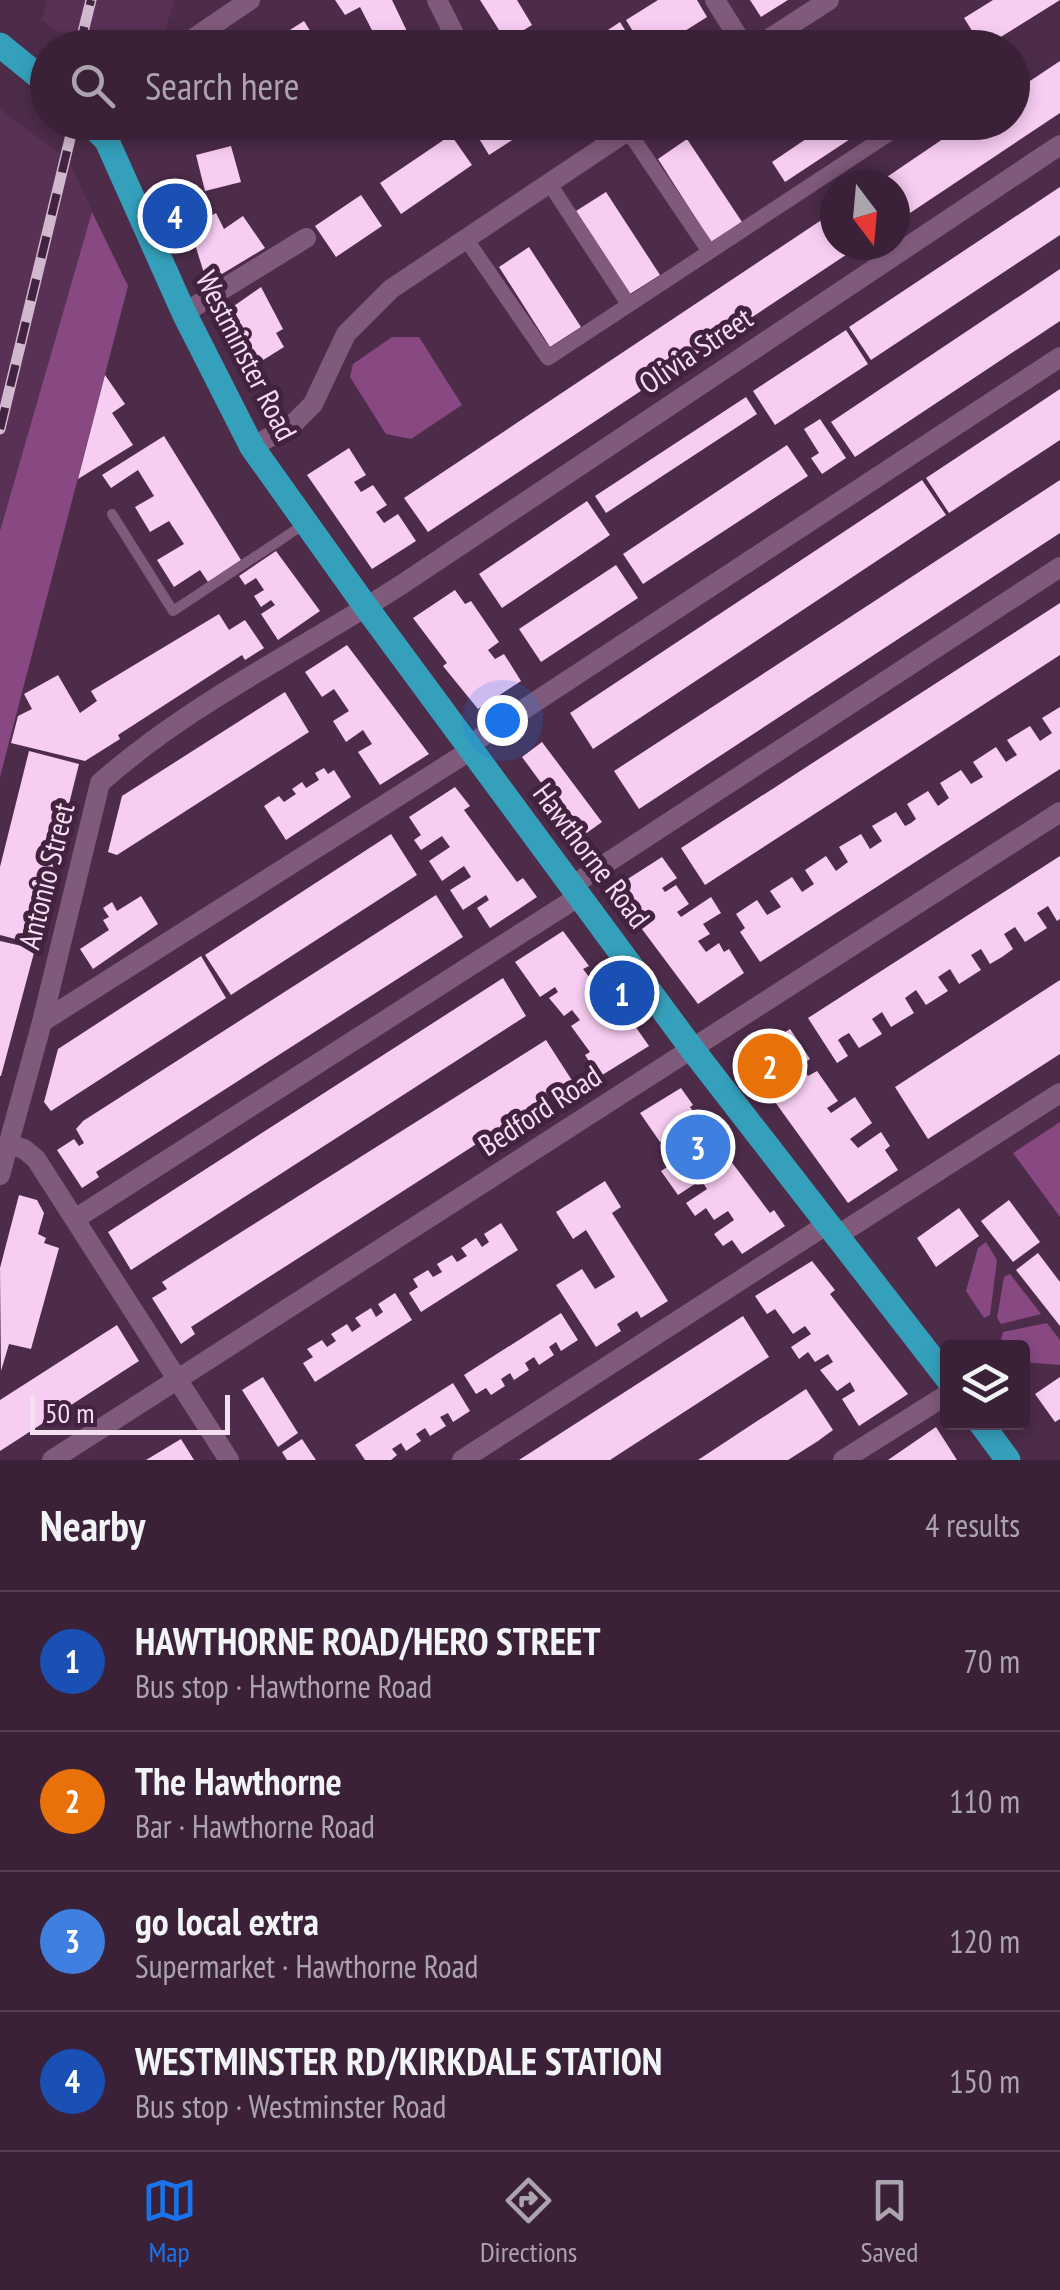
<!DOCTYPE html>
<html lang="en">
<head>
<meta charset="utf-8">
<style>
  body { margin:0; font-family:"PT Sans Narrow",sans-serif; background:#452e43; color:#f1f3f6 }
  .controls { position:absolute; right:30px; bottom:30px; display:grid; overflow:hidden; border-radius:10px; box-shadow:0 5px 15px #0003 }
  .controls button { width:90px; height:90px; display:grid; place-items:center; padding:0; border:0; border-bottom:2px solid #543e53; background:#3a2138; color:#f1f3f6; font:50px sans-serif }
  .compass { position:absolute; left:820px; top:170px; width:90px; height:90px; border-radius:50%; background:#3a2138; box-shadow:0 5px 15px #0003; rotate:164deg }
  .scale { position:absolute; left:30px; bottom:25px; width:200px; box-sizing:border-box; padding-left:10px; border:5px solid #f4dff1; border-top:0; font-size:28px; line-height:35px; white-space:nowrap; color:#f4dff1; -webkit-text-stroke:8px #42223f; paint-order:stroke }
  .you { position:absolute; left:502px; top:720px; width:35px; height:35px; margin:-25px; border:8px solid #fff; border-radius:50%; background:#1a73e8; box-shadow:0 0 0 15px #1a73e833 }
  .badge { display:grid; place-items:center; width:65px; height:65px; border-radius:50%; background:#1a73e8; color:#fff; font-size:32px; font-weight:700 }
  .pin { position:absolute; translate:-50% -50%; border:5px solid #fff; box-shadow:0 2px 10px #0006 }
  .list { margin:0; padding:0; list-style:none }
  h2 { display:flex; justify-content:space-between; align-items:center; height:130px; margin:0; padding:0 40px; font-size:42px }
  h2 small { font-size:32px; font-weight:400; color:#aba3ae }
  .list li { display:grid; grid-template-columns:65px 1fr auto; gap:30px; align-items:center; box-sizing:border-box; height:140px; padding:0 40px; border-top:2px solid #543e53 }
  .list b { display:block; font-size:38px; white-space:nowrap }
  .list p { margin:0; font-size:32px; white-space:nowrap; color:#aba3ae }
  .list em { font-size:32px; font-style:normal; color:#aba3ae }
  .icon { flex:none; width:55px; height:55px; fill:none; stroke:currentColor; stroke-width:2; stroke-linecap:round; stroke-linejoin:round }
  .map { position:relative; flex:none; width:1060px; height:1460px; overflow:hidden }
  .search { position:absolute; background:#3a2138; box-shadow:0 5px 15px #0003; left:30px; right:30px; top:30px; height:110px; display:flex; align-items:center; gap:25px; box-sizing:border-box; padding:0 35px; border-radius:55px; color:#aba3ae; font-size:38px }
  .sheet { height:690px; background:#3a2138 }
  nav { display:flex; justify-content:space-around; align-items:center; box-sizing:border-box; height:140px; border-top:2px solid #543e53; background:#3a2138; font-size:28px; color:#aba3ae }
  nav a { display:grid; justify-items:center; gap:5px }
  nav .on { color:#1a73e8 }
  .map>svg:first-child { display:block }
</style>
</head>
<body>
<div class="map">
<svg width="1060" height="1460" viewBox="0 0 1060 1460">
  <rect width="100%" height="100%" fill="#4d2c4a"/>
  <!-- built -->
  <path fill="#593155" d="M47,0H174L162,41L117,45L57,31L42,20Z
    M0,109L69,161L92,212L0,531Z"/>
  <!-- green -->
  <path fill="#884983" d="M92,212L128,286L0,777V531Z
    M392,337H419L462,405L411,439L386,434L350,377L353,364Z
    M1060,1122V1217L1013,1153Z
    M986,1242L997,1260L990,1315L984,1318L966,1291L978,1248Z
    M1010,1274L1041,1314L1001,1324L997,1318L1004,1277Z
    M1047,1323L1060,1340V1365L1023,1362L1022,1348L1008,1347L1001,1339L1003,1332Z"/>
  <!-- building -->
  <path fill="#f8cdf2" d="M335,0H392L415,48H377L370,37L375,36L360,7L345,15Z
    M480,0H517L532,25L506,41Z
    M658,0H697L707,17L658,48H643L626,20Z
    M750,0H788L761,17Z
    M993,0H1060L983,48L964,18Z
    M304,21L321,48H261L282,35Z
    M620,22L636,48H581Z
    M1060,61V113L895,223V185H875L968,122H1012V93Z
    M469,122H540L489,155Z
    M831,122H876L785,182L772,162Z
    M451,135L472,165L401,214L380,183Z
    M687,139L742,222L711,242L658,159Z
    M231,146L241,182L205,191L196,155Z
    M1060,187V235L871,360L849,327Z
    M606,192L660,275L630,294L576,211Z
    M361,195L382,226L336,257L315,226Z
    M835,211V245H861L428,532L404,498Z
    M216,213L224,229L243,216L265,248L207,283L190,228Z
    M529,247L581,327L550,347L499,267Z
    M1060,269V321L855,457L831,422Z
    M261,287L283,329L276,333L284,347L244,372L221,315Z
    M846,330L868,364L775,425L753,391Z
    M105,375L125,404L112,413L133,445L78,479Z
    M1060,389V440L949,513L926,478Z
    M746,397L757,414L606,513L595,496Z
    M820,419L846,458L822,474L811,458L819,453L804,429Z
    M164,436L241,560L208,582L200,570L174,587L157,560L184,544L169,521L150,532L135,507L154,496L138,470L111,488L102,475Z
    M787,445L808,476L643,584L623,554Z
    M349,448L366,475L354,482L361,492L373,485L387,505L376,512L384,523L398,514L416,541L372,569L307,475Z
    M922,480L946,515L593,749L570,713Z
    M1060,480V533L639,809L614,771Z
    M587,501L610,535L502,608L479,574Z
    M276,551L320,611L278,640L261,614L275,605L271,600L261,607L254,596L264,590L256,578L245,585L239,576Z
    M616,565L638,598L541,662L519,629Z
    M455,590L465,604L471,601L499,642L488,650L495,659L504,654L521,681L478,709L443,666L447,663L413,618Z
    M1060,603V655L705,885L681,848Z
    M219,614L229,630L245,620L264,648L245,660L242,655L118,735L120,739L85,761L11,743L18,716L32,709L24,694L58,675L80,713L97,701L91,691Z
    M347,645L429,754L380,785L358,752L372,744L363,730L346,742L333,721L349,711L334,689L322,697L305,672Z
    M285,692L309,732L117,855L108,852L122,796Z
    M1060,707V769L760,962L740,932L745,928L736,914L757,900L767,915L781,907L770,891L792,877L802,892L814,884L805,870L826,856L836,871L848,862L839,847L861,834L870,849L882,841L872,826L896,812L905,826L911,823L916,819L907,804L928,791L938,806L949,798L940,783L961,770L971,784L983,777L973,762L996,747L1006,762L1012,758L1017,755L1007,740L1030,726L1040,741L1052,733L1042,718Z
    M542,742L602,822L581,837L522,757Z
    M29,751L79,764L34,944L0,935V867Z
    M324,768L328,774L334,770L351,797L286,840L264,806L279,796L284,802L296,794L292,789L302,782L306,788L319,780L315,773Z
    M455,787L470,806L464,810L517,882L523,878L537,897L490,928L477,908L489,900L486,895L463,910L450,890L471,877L464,866L442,881L429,861L450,847L442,836L421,850L414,840L421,835L409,817Z
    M391,834L417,875L231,995L205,955Z
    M1060,856V919L1057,921L1048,906L1037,913L1047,928L1025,942L1015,927L1004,934L1013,949L1002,957L990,964L981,949L971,955L981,970L959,984L950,969L938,977L948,991L926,1005L916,990L905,998L914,1013L891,1027L882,1012L872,1019L882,1034L859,1048L849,1033L842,1037L838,1040L848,1056L837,1063L808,1018Z
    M662,857L677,878L662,888L665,892L676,885L689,904L677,912L681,917L711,897L721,913L703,924L710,934L698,941L706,952L719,943L724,952L729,949L744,973L698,1004L612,889Z
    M436,895L463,937L96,1172L99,1177L82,1188L57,1150L74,1139L79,1146L84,1143L76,1129L83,1121Z
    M141,896L158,924L93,969L80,949L109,930L103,920L109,917L103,908L112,902L117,911Z
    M563,931L589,966L583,969L615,1011L621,1006L649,1046L599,1077L585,1055L590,1052L571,1026L580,1020L572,1010L564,1016L549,998L558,992L555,987L540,997L515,962Z
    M0,941L35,949L1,1076H0Z
    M201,956L226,998L51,1111L44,1102L58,1049Z
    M503,978L526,1016L131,1270L108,1232Z
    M1060,980V1054L928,1139L895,1087Z
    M790,1029L810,1059L801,1065L808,1076L817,1071L838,1101L827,1108L831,1113L855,1097L872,1123L850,1139L858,1148L881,1132L890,1146L885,1150L898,1170L848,1203L744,1059Z
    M546,1040L573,1082L191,1327L195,1334L181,1344L152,1298L167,1289L162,1282Z
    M681,1088L693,1105L690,1107L770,1213L774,1210L785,1226L742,1254L732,1240L723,1246L714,1234L734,1220L728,1211L714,1220L706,1208L695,1216L686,1203L707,1189L701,1180L678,1195L661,1171L683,1157L667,1137L660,1142L640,1113Z
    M605,1181L621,1207L612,1213L668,1301L641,1318L637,1311L617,1324L621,1331L596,1347L556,1285L582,1269L595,1289L615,1277L586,1230L573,1239L556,1212Z
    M19,1195L37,1200L44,1213L38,1234L46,1238L44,1243L59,1248L31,1349L9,1344L1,1371L0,1268Z
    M1009,1200L1040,1242L1013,1262L981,1221Z
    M959,1208L979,1236L936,1267L917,1238Z
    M501,1223L518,1250L421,1312L409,1293L418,1287L413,1279L428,1270L433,1277L442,1272L437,1264L452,1255L457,1262L467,1256L461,1248L476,1238L482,1247L489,1242L484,1234Z
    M1038,1253L1060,1282V1326L1016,1270Z
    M812,1261L835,1290L830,1294L908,1394L859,1426L842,1399L855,1391L850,1382L837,1391L820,1370L833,1362L828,1354L815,1362L808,1352L799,1359L791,1347L811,1334L805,1326L793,1334L775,1309L767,1314L755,1296Z
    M395,1293L412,1320L315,1382L303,1363L313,1357L307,1349L322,1340L327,1347L336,1341L331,1334L347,1324L352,1332L361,1326L355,1318L371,1308L376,1317L383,1312L378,1304Z
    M561,1313L578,1340L561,1351L556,1342L549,1347L554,1355L539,1365L534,1357L525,1363L529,1370L514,1380L510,1373L501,1379L505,1386L491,1395L486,1388L476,1394L464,1375Z
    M743,1316L769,1357L610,1460H519Z
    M117,1325L139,1361L0,1451V1400Z
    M263,1377L298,1433L278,1447L242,1390Z
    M1060,1377V1419L1055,1422L1035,1394Z
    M453,1383L470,1411L453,1422L448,1413L440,1417L446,1426L430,1436L425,1428L416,1434L421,1441L406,1451L401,1443L392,1449L397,1455L391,1460H365L355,1445Z
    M806,1389L833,1430L818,1441L788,1460H698Z
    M936,1427L957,1460H888Z
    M181,1439L194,1460H146Z
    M302,1439L316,1460H287L282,1452Z"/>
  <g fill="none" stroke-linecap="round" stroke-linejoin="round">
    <!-- service -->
    <path stroke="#7f5a7b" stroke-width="10" d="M112,514L173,611L306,523"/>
    <!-- pedestrian -->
    <path stroke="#7f5a7b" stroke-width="15" d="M628,131L709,251
      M549,183L629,305
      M466,239L548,358L907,122"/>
    <!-- minor -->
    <path stroke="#7f5a7b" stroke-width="20" d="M437,0L461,48
      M715,0L745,48
      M186,48L194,38L250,0
      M755,48L829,0
      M107,141L124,122
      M184,313L306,238
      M252,447L293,424L313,404L346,334L391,289L641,122
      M468,746L1060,357
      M573,885L1060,567
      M42,1022L471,750
      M8,1144L24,1149L36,1159L229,1460
      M0,1175L42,1022L100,783C188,704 305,648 404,583C623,437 841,291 1060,145
      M75,1219L581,895
      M835,1237L1060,1093
      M52,1460L1060,812
      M462,1460L826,1225
      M843,1460L948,1394"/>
    <!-- primary -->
    <path stroke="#35a0bc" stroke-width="25" d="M0,45L48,84
      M89,122L107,141L184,313L252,447L366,607L692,1049L948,1379
      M980,1422L1008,1460"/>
    <!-- rail casing -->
    <g stroke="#d0b8cd" stroke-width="11">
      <path id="rail" d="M79,48L91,0
        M0,429L74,122"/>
    </g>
    <!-- rail -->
    <use href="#rail" stroke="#42223f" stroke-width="8" stroke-dasharray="22" stroke-linecap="butt"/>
  </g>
  <g text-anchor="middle" stroke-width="10" stroke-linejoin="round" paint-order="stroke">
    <!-- street labels -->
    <g font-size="30" fill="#f4dff1" stroke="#42223f">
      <text transform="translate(696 351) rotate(-34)" y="10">Olivia Street</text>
      <text transform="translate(246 356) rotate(63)" y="10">Westminster Road</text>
      <text transform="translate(591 856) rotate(53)" y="10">Hawthorne Road</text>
      <text transform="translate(47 876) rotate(-76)" y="10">Antonio Street</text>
      <text transform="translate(540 1111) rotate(-33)" y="10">Bedford Road</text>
    </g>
  </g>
</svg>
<div class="controls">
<button><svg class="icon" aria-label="layers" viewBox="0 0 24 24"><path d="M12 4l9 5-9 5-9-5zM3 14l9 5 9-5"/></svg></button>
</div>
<svg class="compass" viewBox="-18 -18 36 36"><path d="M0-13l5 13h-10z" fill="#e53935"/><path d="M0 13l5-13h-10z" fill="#aba3ae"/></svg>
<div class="scale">50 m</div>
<div class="you"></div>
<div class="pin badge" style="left:622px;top:993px;background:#1a4fb4">1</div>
<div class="pin badge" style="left:770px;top:1066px;background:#e8710a">2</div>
<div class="pin badge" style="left:698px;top:1147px;background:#3f7fe0">3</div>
<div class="pin badge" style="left:175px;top:216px;background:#1a4fb4">4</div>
<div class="search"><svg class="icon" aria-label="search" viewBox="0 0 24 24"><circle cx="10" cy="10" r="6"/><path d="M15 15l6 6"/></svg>Search here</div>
</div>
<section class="sheet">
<h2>Nearby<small>4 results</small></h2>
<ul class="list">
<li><span class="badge" style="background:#1a4fb4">1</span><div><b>HAWTHORNE ROAD/HERO STREET</b><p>Bus stop · Hawthorne Road</p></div><em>70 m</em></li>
<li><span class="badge" style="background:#e8710a">2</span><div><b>The Hawthorne</b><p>Bar · Hawthorne Road</p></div><em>110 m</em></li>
<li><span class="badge" style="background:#3f7fe0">3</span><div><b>go local extra</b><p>Supermarket · Hawthorne Road</p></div><em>120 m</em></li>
<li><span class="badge" style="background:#1a4fb4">4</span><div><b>WESTMINSTER RD/KIRKDALE STATION</b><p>Bus stop · Westminster Road</p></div><em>150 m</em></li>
</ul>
</section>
<nav>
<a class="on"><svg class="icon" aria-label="map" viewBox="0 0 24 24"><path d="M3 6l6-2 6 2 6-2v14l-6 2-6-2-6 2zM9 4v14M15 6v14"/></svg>Map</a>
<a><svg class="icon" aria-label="directions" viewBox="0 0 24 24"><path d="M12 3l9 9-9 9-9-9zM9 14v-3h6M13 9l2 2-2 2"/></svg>Directions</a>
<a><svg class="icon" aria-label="saved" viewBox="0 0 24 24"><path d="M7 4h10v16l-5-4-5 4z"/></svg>Saved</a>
</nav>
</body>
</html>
